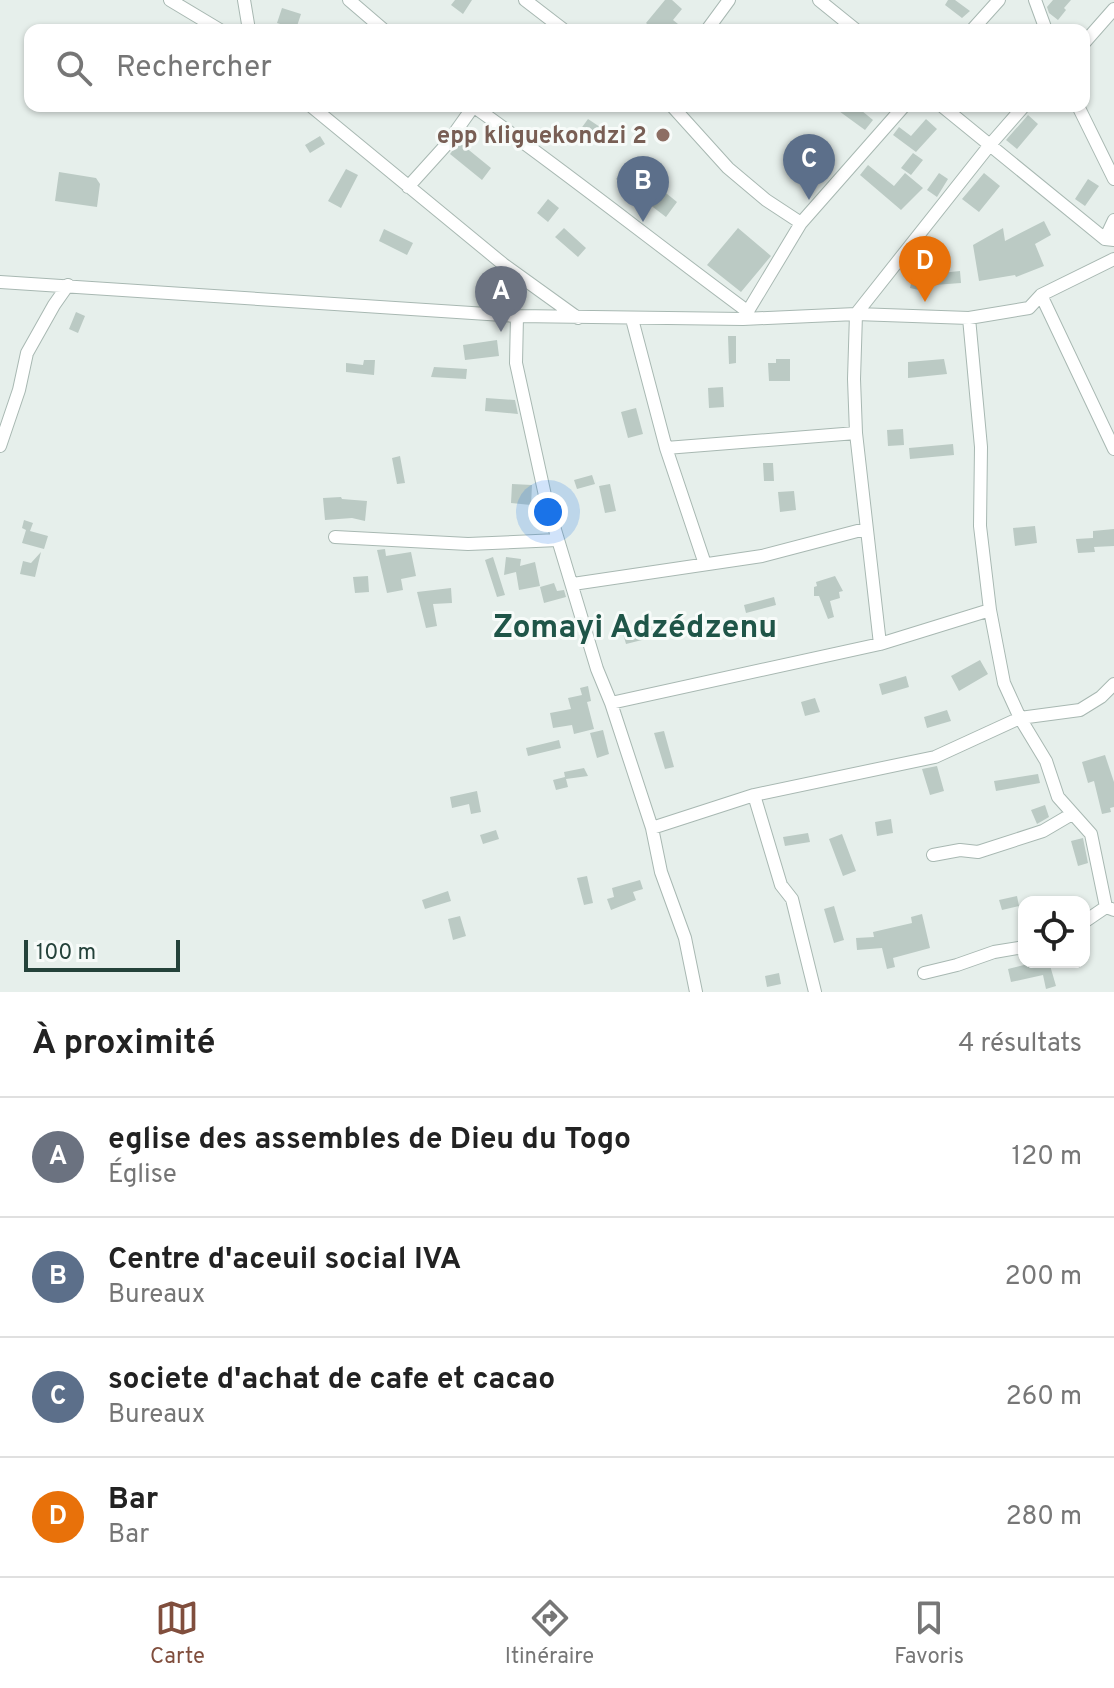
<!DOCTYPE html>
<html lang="fr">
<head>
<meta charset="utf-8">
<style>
  body { margin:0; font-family:Overpass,sans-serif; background:#f2f2f2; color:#222 }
  .controls { position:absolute; right:24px; bottom:24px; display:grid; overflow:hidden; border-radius:16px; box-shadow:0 2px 6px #0004 }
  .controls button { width:72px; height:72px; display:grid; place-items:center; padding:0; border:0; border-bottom:2px solid #e0e0e0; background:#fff; color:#222; font:40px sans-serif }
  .scale { position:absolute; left:24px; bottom:20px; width:156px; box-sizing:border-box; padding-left:8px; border:4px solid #24423a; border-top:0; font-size:22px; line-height:28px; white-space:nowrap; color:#24423a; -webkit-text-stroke:6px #f7fbf9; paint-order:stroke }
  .you { position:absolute; left:548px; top:512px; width:28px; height:28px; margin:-20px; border:6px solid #fff; border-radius:50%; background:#1a73e8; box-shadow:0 0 0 12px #1a73e833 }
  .badge { display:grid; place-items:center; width:52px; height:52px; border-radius:50%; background:#804e3d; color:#fff; font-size:26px; font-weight:700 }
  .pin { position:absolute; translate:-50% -66px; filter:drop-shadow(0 2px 4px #0008) }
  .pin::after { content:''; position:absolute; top:42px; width:28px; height:24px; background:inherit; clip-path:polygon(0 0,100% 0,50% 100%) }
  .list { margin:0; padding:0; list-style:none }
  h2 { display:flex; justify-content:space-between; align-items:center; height:104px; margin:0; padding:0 32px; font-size:34px }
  h2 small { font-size:26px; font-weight:400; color:#767676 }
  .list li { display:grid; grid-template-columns:52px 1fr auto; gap:24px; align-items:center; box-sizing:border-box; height:120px; padding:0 32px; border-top:2px solid #e0e0e0 }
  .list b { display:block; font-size:30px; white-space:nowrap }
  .list p { margin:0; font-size:26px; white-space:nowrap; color:#767676 }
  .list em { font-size:26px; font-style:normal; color:#767676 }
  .icon { flex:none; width:44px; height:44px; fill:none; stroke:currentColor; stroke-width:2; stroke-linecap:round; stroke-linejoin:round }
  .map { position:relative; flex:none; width:1114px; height:992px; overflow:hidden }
  .search { position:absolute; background:#fff; box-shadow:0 2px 6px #0004; left:24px; right:24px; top:24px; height:88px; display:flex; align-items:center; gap:20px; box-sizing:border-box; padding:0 28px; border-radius:16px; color:#767676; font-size:30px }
  .sheet { height:584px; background:#fff }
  nav { display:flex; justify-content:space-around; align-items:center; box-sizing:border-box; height:112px; border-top:2px solid #e0e0e0; background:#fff; font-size:22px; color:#767676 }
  nav a { display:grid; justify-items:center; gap:4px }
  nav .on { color:#804e3d }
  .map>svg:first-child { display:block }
</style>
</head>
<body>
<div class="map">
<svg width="1114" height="992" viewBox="0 0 1114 992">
  <rect width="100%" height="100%" fill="#e6efeb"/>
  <!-- building -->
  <path fill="#bbcac4" d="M455,0H472L463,14L451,5Z
    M665,0H672L682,9L673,20L678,24L673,30H654L646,23Z
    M948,0H955L970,11L962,18L945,5Z
    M1053,0H1071L1064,8L1066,10L1058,20L1049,13L1047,7Z
    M282,8L301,14L296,29L277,23Z
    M832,106H856L873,120L865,130Z
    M1028,115L1038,124L1017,149L1006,140Z
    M588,119L600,127L592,139L580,130Z
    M926,119L937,129L916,152L893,135L899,127L911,136Z
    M320,136L325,144L310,153L305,145Z
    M459,142L491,168L482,180L450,154Z
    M913,153L923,160L911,175L901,168Z
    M629,163L677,202L666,217L616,179Z
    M868,165L894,186L905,173L923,188L901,210L860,175Z
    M346,169L358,175L341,208L328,201Z
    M59,172L96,178L100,184L97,207L55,201Z
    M939,173L948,179L937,197L927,190Z
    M984,173L1000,186L979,212L962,199Z
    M1088,179L1099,186L1085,206L1075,199Z
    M548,199L559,208L548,222L537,213Z
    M1044,221L1051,235L1035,244L1044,266L1016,277L1015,275L979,281L973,245L1003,228L1005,241Z
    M564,228L586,248L578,257L555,237Z
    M738,228L771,256L741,292L707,265Z
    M384,229L413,243L407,255L379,241Z
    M918,251L925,252L921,275L960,271L961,283L920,286L919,290L910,288Z
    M76,312L85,316L78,333L69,329Z
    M728,336H736V363L729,364Z
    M497,340L499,356L465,360L463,345Z
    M776,359H790V381H769L768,363H776Z
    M944,359L947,374L908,378V362Z
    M364,360H375L374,375L346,372V363L363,365Z
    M434,367L467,369L466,379L431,377Z
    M723,387L724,407L709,408L708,388Z
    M486,398L515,400L518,414L485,411Z
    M636,408L643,434L628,438L621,412Z
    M903,429L904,445L888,446L887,430Z
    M953,444L954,455L910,459L909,448Z
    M400,456L405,483L397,484L392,458Z
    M763,463H773L774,481H764Z
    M592,475L595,484L577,489L574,480Z
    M512,484L532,485L531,505L511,503Z
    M610,484L616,511L605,513L599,486Z
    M794,491L796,510L780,512L778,492Z
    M341,497L342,499L367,501L365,521L352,518L325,520L323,498Z
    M24,520L33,523L30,531L48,536L44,549L22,543L26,530L22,528Z
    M1035,526L1037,543L1015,546L1013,528Z
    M1114,529V546L1094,547L1095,552L1078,553L1076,539L1093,538V531Z
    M385,549L386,556L411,552L416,576L401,579L403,590L387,593L377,550Z
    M41,552L35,577L20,574L23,561L31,563Z
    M493,557L505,595L497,597L485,560Z
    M506,557L521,559L520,566L535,562L540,586L519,590L516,572L504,575Z
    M368,576L369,592L355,593L353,577Z
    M835,576L843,591L839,592L840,598L830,601L834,617L828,619L819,596H814V587L817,586L816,582Z
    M554,583L557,591L564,590L566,597L544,603L540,587Z
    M451,588L452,603L433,604L437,626L426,628L417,592Z
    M774,597L776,605L746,613L744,605Z
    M651,623L654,637L626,644L622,630Z
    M980,660L988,674L959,691L951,676Z
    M906,676L909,687L882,695L879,684Z
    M588,686L591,701L587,702L594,729L574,734L572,725L553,728L550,713L571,709L568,698L582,695L580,688Z
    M815,698L820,712L805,716L801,702Z
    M947,710L951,721L927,728L924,717Z
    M603,730L609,754L597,758L590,733Z
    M664,731L674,767L665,769L654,733Z
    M559,740L561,748L528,756L526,748Z
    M1105,755L1114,782V807L1110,808L1111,812L1102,814L1094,781L1088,783L1082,762Z
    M937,766L944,791L930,795L922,769Z
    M584,768L588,776L566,779L568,787L556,790L553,780L565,777L564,772Z
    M1038,774L1040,783L996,791L994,781Z
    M477,791L481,812L471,814L469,804L452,808L450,797Z
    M1045,805L1049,817L1037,824L1031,810Z
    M891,819L893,833L877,836L875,822Z
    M496,830L499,839L483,844L480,835Z
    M808,833L810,842L785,846L783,837Z
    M842,834L856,871L843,876L829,839Z
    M1083,838L1088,863L1078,866L1071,841Z
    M587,876L593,903L584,905L577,878Z
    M640,880L643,889L633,892L636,900L611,910L607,899L614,897L612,888Z
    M448,891L451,901L425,909L422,900Z
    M1017,896L1019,906L1002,910L999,900Z
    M834,906L844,940L834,943L824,909Z
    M922,914L930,948L893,958L895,967L887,969L882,948L857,950L856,938L874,937L873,932L912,923L911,917Z
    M460,916L466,936L453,940L448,919Z
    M1036,962H1049L1056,986L1046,989L1043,975L1011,982L1008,969Z
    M779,973L781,984L767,987L765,976Z"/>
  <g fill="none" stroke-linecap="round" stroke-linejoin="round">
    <!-- minor casing -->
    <g stroke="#a8b8b2" stroke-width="14">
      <path id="minor" d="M170,0L220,30
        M244,0L249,30
        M349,0L384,30
        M525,0L564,30
        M819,0L856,30
        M1035,0L1046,30
        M707,30L729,0
        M972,30L999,0
        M1084,43L1114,9
        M311,106L503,264L578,318
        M473,106C566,172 655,243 747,311
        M672,106L728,168L766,200L801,223
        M942,106L1105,239L1114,240
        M1078,106L1114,179
        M408,187L446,145L473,107
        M1105,239L1114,220
        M0,282L517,316L743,319L856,314L969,318L1029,308L1041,295L1114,259
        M1041,295L1114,449
        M517,316L516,363L546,500L597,669L611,703L652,828L661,872L685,938L696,992
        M745,316L801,223L904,106
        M969,318L981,447L980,526L990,610L1004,683L1020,718L1046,761L1058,797L1091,834L1106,907L1114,910
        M632,319L666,448L705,564
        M0,446L19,390L27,353L54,305L68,285
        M666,448L856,433
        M335,537L468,544L558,540
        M573,584L762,556L865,529
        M880,644L856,433L854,379L856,314L989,146L1024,106
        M611,703L880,644L990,610
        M754,795L781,885L792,899L815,992
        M652,828L754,795L935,757L1020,718L1080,710L1101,697L1114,684
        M933,855L960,850L978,852L1043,831L1072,814
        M1084,922L1106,907
        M924,973L957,965L994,952L1024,947"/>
    </g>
    <!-- minor -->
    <use href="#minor" stroke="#fff" stroke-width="12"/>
  </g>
  <!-- markers -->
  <circle fill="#8d6e63" stroke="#f7fbf9" stroke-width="3" cx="663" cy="135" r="8"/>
  <g text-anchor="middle" stroke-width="6" stroke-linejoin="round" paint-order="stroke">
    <!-- education labels -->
    <g font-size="24" font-weight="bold" fill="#785e54" stroke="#f7fbf9" text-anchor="end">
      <text x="647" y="143">epp kliguekondzi 2</text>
    </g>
    <!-- district labels -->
    <g font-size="32" font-weight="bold" fill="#1f5548" stroke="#f7fbf9">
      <text x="635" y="637">Zomayi Adzédzenu</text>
    </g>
  </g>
</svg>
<div class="controls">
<button><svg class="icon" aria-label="locate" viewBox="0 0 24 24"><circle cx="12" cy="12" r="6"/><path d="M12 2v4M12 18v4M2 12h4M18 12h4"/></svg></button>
</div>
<div class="scale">100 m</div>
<div class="you"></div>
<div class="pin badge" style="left:501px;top:332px;background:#6b7280">A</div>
<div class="pin badge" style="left:643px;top:222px;background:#5c6f8a">B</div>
<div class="pin badge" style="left:809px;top:200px;background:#5c6f8a">C</div>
<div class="pin badge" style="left:925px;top:302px;background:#e8710a">D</div>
<div class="search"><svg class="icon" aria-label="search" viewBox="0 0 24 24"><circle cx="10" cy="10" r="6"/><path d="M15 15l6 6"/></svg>Rechercher</div>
</div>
<section class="sheet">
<h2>À proximité<small>4 résultats</small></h2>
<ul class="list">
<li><span class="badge" style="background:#6b7280">A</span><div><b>eglise des assembles de Dieu du Togo</b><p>Église</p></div><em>120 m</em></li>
<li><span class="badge" style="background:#5c6f8a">B</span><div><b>Centre d'aceuil social IVA</b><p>Bureaux</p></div><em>200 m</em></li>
<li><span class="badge" style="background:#5c6f8a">C</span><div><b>societe d'achat de cafe et cacao</b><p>Bureaux</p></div><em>260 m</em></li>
<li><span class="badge" style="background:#e8710a">D</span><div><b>Bar</b><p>Bar</p></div><em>280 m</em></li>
</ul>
</section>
<nav>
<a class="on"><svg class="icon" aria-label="map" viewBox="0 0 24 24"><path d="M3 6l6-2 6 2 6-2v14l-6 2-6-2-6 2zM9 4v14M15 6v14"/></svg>Carte</a>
<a><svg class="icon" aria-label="directions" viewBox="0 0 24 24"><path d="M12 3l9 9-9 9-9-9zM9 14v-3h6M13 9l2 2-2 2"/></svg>Itinéraire</a>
<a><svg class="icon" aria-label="saved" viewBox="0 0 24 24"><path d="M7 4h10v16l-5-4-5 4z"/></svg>Favoris</a>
</nav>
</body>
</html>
